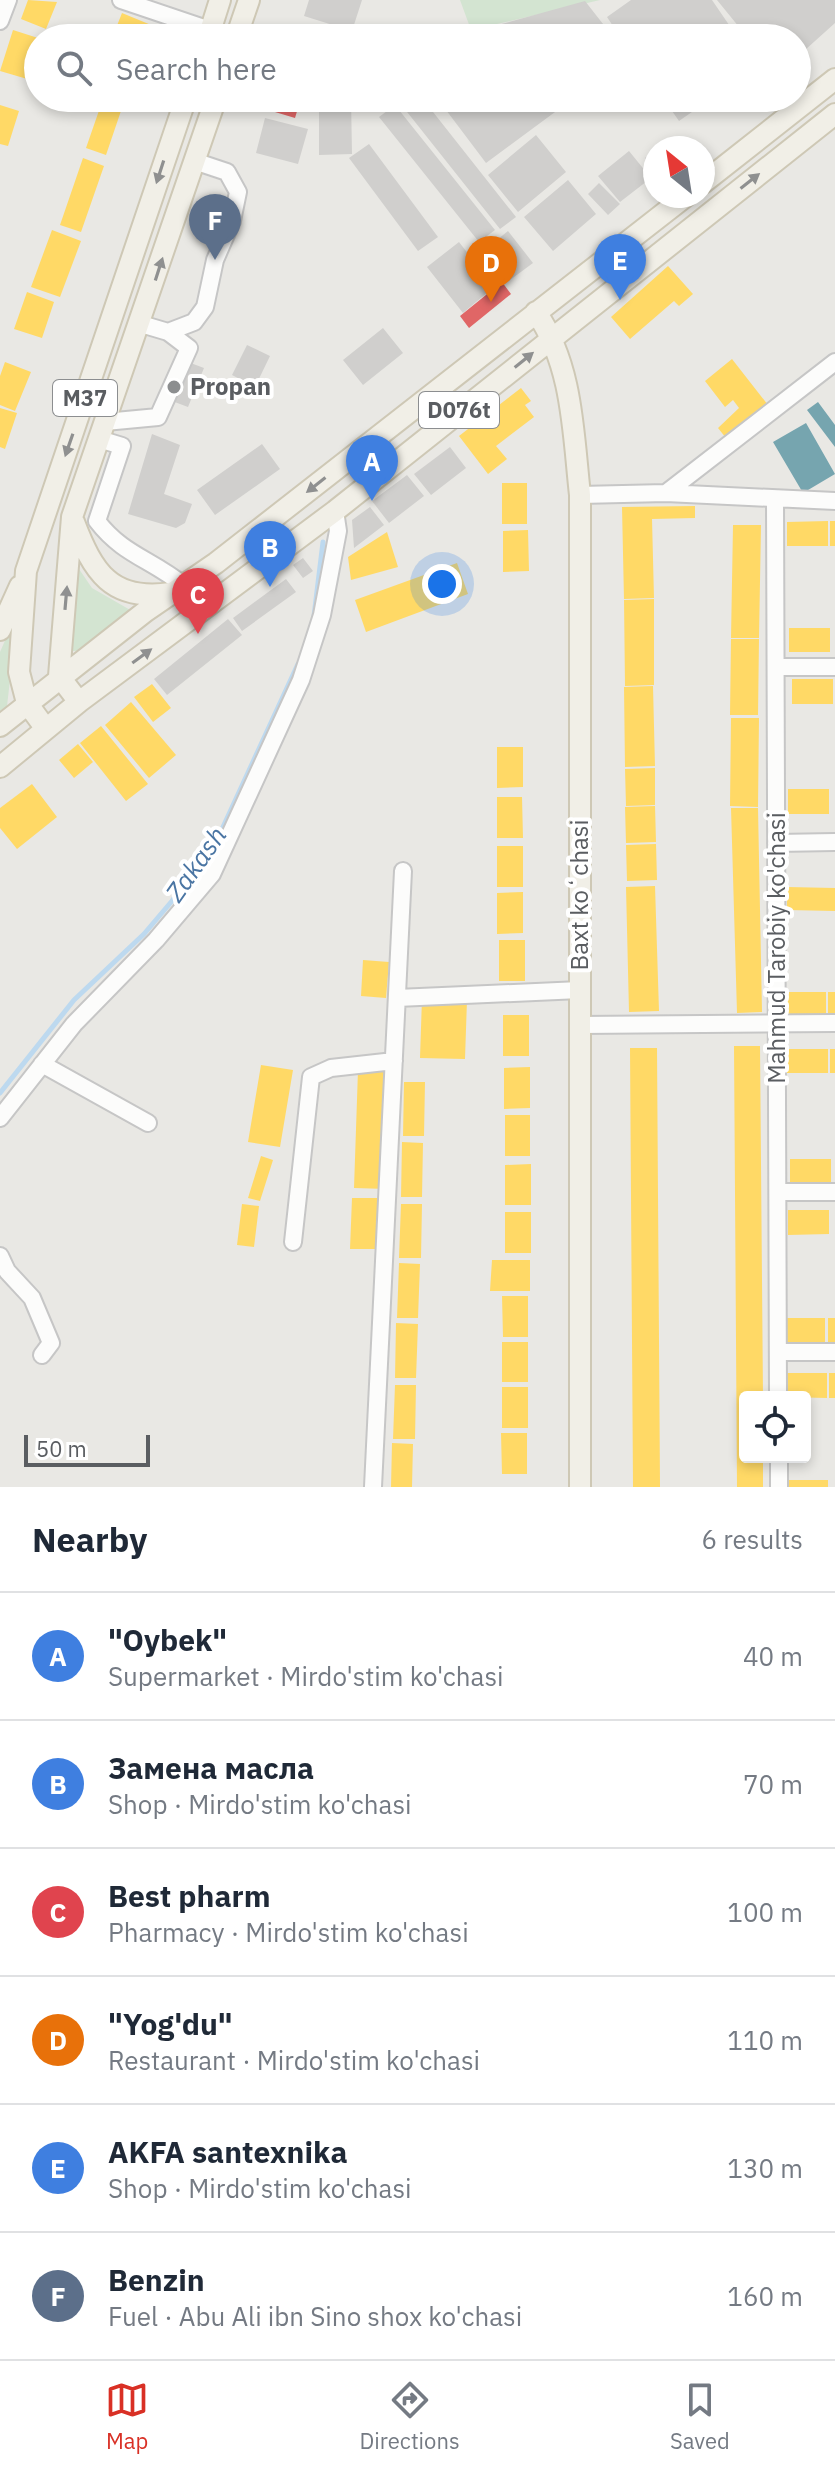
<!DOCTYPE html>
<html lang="en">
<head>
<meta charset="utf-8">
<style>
  body { margin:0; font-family:"IBM Plex Sans",sans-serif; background:#f2f2f3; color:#1f2937 }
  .controls { position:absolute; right:24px; bottom:24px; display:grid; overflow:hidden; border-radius:8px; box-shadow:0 4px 12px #0003 }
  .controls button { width:72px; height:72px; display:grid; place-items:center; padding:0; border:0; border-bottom:2px solid #e0e1e3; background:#fff; color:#1f2937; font:40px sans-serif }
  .compass { position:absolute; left:643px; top:136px; width:72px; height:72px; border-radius:50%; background:#fff; box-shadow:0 4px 12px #0003; rotate:330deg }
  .scale { position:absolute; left:24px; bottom:20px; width:126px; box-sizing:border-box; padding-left:8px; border:4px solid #5a5d61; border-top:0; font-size:22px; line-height:28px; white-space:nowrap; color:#5a5d61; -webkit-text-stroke:6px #fff; paint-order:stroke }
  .you { position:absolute; left:442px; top:584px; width:28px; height:28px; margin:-20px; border:6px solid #fff; border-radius:50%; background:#1a73e8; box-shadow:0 0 0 12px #1a73e833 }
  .badge { display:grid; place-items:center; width:52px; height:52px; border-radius:50%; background:#d93025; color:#fff; font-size:26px; font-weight:700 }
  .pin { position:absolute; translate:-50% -66px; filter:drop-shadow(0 2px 4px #0008) }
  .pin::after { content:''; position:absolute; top:42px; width:28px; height:24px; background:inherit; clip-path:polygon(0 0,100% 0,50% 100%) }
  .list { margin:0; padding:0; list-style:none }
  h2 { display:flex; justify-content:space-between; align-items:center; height:104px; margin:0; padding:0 32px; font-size:34px }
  h2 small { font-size:26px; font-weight:400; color:#747a83 }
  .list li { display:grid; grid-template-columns:52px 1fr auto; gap:24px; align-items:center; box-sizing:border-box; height:128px; padding:0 32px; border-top:2px solid #e0e1e3 }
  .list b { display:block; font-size:30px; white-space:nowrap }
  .list p { margin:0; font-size:26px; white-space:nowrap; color:#747a83 }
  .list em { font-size:26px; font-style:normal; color:#747a83 }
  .icon { flex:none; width:44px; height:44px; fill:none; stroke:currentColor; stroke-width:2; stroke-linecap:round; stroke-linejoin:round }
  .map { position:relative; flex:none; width:835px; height:1487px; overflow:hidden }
  .search { position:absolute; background:#fff; box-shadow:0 4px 12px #0003; left:24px; right:24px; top:24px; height:88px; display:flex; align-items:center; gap:20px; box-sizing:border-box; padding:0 28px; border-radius:44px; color:#747a83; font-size:30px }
  .sheet { height:872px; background:#fff }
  nav { display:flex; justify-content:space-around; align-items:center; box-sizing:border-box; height:112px; border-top:2px solid #e0e1e3; background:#fff; font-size:22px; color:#747a83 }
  nav a { display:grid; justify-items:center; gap:4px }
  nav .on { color:#d93025 }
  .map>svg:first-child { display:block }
</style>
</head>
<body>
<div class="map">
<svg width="835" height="1487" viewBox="0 0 835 1487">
  <rect width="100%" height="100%" fill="#e9e8e4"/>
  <!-- green -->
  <path fill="#d3e4d1" d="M460,0H600L471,30Z
    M79,569L92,588L132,611L78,651H71L66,645Z
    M18,611L7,706L0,711V652Z"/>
  <!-- homes -->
  <path fill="#ffd966" d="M28,0L57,2L46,29L21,19Z
    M122,13L156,27L151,38H112Z
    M13,30L38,38V67L34,81L0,71Z
    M103,99L123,105L106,155L86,148Z
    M0,105L19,111L8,146L0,144Z
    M83,158L104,166L81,232L60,225Z
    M52,230L81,241L60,297L31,287Z
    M668,266L693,294L679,306L674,301L630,339L611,317Z
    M27,292L54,302L42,338L14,329Z
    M732,359L768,405L726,438L718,428L739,408L733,400L725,407L705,381Z
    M5,362L31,372L15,411L0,405V376Z
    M521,388L531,401L525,405L534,417L496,446L507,459L488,474L459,436Z
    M0,408L17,413L5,449L0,447Z
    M502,483H527V524H502Z
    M695,506V518L652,519L654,598L624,599L622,507Z
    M828,521V546H787V522Z
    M830,521H835V546H830Z
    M733,525H761L759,638H731Z
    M528,530L529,571L503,572V531Z
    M387,532L398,567L351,580L348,557Z
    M457,563L468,594L366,632L355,600Z
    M654,599V685L625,686L624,600Z
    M789,628H830V652H789Z
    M731,639H759L758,715H730Z
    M792,679H833V704H792Z
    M152,684L171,708L153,722L134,697Z
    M653,686L655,766L625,767L624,687Z
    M131,702L176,755L149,778L105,725Z
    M731,718H759L758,807L730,806Z
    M101,726L148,784L126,801L80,743Z
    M78,744L93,762L74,778L59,760Z
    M497,747H523V787L497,788Z
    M655,768V805L626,806L625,769Z
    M32,784L57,817L17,849L0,828V808Z
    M788,789H829V814H788Z
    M497,797H522L523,838H497Z
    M655,806L656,842L626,843L625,807Z
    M731,808H758L762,1012L737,1013Z
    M656,844L657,880L627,881L626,845Z
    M497,846H523V887H497Z
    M655,886L659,1011L629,1012L626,887Z
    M787,887L835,888V911L787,910Z
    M523,892V933L497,934V893Z
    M499,940H525V981H499Z
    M363,960L389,962L386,998L361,996Z
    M785,992H826V1016L785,1017Z
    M828,992H835V1016H828Z
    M422,998L467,1000L465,1059L420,1058Z
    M503,1015H529V1056H503Z
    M734,1046H760L763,1397H745V1457H763V1487H737Z
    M630,1048H657L660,1487H633Z
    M787,1049H828V1073H787Z
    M830,1049H835V1073H830Z
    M261,1065L293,1070L280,1147L248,1142Z
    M530,1067V1108L504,1109V1068Z
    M358,1070L391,1071L387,1189L354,1188Z
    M404,1082H425L424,1136H403Z
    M505,1115H530V1156H505Z
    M402,1142L423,1143L422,1197H401Z
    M261,1156L273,1160L260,1201L248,1198Z
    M790,1159H831V1183L790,1184Z
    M531,1164V1205H505V1165Z
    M352,1198H380L379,1249H350Z
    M242,1204L259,1206L254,1247L237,1245Z
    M401,1204H422L421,1258H399Z
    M788,1210H829V1234L788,1235Z
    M505,1212H531V1253H505Z
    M492,1260H530V1291H490Z
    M399,1263L420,1264L418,1318H397Z
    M502,1296H528V1337H503Z
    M785,1318H825V1342L785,1343Z
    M828,1318H835V1343H828Z
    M396,1323L418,1324L416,1378H395Z
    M502,1342H528V1382H502Z
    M786,1373H827V1398L786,1397Z
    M829,1373H835V1398H829Z
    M395,1385H416L415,1439H393Z
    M502,1387H528V1428H502Z
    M501,1433H527V1474H502Z
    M392,1443L413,1444L412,1487H391Z
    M788,1480H828V1487H788Z"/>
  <!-- shops -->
  <path fill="#e06666" d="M291,25L321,34L320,38H287Z
    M268,98H301L295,118L265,109Z
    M502,282L511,294L469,328L460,316Z"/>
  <!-- public -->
  <path fill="#76a5af" d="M818,402L835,425V447L807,410Z
    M806,423L835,474L803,493L773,442Z"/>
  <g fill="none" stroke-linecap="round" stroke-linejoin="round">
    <!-- stream -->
    <path stroke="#bdd9ef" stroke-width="5" d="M314,616L323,542
      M0,1093L74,1000L144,934L172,901L218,838L298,664"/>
  </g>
  <!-- building -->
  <path fill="#d0cfcd" d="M309,0H362L352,31L304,16Z
    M631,0H712L738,38H621L607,17Z
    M717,0H835V23L805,50L802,47L797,50V38H748Z
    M585,1L614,38H468L476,31Z
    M319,98H351L352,154L319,155Z
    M396,98H422L516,217L500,229Z
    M453,98H574L486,163L443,106Z
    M593,98H616L602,108Z
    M663,98H712L679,121Z
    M395,105L495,230L479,242L379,117Z
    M265,118L308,129L298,164L256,153Z
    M536,135L566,172L518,212L488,175Z
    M369,144L438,237L418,251L349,158Z
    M655,149V169L645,158Z
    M629,151L651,178L620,202L598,176Z
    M568,180L596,214L553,251L524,217Z
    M599,183L620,204L608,215L588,194Z
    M508,231L533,263L506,283L482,252Z
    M459,242L494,287L463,313L427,267Z
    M383,328L403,353L363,385L343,360Z
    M247,345L270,356L255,387L232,375Z
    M188,362L204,368L188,407L172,401Z
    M152,434L180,445L164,494L192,504L185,523L176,528L128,514Z
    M262,444L280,469L215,515L197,490Z
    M450,447L466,468L431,495L414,474Z
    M407,475L424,496L389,523L372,501Z
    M370,507L384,525L354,548L352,520Z
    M303,558L313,571L303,578L293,565Z
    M286,579L296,592L242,631L233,618Z
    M228,619L242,635L167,695L154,679Z"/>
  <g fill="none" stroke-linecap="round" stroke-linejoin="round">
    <!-- minor casing -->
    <g stroke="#c6c6c6" stroke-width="20">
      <path id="minor" d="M121,0L210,30
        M0,21L8,0
        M168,332L194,322L205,307L215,260L232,221L238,192L227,172L194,161
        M105,422L158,417L189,348L168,332L141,324
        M99,439L122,446L97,521C123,555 151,559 183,585
        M666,493L835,362
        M580,495L666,493L835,501
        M775,500L778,1397
        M776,667H835
        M776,843L835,842
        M397,998L580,990
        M580,1025L835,1023
        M42,1064L148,1123
        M0,1118L74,1024L156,940L212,874L301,680L322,615L338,531L335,511
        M778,1192H835
        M293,1242L311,1077L331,1068L394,1061
        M0,1256L7,1271L32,1298L51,1343L42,1355
        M778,1352H835
        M779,1457V1487
        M373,1487L403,871"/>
    </g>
    <!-- major casing -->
    <g stroke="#cec8b5" stroke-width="24">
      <path id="major" d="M208,38L220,0
        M236,38L249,0
        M703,183L835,79
        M536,312C573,366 573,432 580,495V1487
        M74,522C93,572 111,602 171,593
        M0,630L20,586
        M79,702L59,676L72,517L216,98
        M0,726L146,611L216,563L686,196
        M46,729L27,703L19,672L26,571L186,98
        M0,767L79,702L335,511L835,114"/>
    </g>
    <!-- minor -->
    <use href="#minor" stroke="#fcfcfb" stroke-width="16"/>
    <!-- major -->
    <use href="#major" stroke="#f1efe7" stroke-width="20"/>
  </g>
  <!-- one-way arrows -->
  <defs><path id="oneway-solid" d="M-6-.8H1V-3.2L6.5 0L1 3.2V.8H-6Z" transform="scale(2)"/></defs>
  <g fill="#8f9090">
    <use href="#oneway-solid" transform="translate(160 172) rotate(108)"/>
    <use href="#oneway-solid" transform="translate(750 181) rotate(-38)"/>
    <use href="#oneway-solid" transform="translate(159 269) rotate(-72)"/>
    <use href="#oneway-solid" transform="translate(524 360) rotate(-39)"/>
    <use href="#oneway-solid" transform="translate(69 445) rotate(109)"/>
    <use href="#oneway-solid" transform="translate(316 485) rotate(142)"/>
    <use href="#oneway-solid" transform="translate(66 598) rotate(-85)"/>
    <use href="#oneway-solid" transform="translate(142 656) rotate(-36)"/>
  </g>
  <!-- markers -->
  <circle fill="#8c8e8f" stroke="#fff" stroke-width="3" cx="174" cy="387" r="8"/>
  <g text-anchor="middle" stroke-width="8" stroke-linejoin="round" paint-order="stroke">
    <!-- shield labels -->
    <g fill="#fff" stroke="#8c8e90" stroke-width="2">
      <rect x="53" y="380" width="64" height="36" rx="6"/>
      <rect x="419" y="392" width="80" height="36" rx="6"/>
    </g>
    <g font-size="22" font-weight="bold" fill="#5a5d61">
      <text x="85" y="406">M37</text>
      <text x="459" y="418">D076t</text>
    </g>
    <!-- poi labels -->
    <g font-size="24" font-weight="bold" fill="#5a5d61" stroke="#fff" text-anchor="start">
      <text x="190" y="395">Propan</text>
    </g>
    <!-- street labels -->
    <g font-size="24" fill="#5a5d61" stroke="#fff">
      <text transform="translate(580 895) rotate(-90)" y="8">Baxt koʻchasi</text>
      <text transform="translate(777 948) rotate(-90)" y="8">Mahmud Tarobiy ko'chasi</text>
    </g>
    <!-- water labels -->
    <g font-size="26" font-style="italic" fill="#4a75a3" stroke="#fff">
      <text transform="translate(196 864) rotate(-55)" y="9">Zakash</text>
    </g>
  </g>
</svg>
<div class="controls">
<button><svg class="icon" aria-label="locate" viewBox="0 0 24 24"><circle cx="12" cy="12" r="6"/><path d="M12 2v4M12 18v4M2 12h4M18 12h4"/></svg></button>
</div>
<svg class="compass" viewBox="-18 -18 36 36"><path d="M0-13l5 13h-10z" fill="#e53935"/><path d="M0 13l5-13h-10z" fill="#747a83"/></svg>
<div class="scale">50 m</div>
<div class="you"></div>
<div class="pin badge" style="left:372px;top:501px;background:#3f7fe0">A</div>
<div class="pin badge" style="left:270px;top:587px;background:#3f7fe0">B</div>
<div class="pin badge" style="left:198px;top:634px;background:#e0444e">C</div>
<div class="pin badge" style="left:491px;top:302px;background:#e8710a">D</div>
<div class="pin badge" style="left:620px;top:300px;background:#3f7fe0">E</div>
<div class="pin badge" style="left:215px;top:260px;background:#5c6f8a">F</div>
<div class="search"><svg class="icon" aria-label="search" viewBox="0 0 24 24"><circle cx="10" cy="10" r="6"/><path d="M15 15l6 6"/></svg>Search here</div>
</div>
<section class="sheet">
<h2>Nearby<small>6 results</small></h2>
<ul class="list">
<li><span class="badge" style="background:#3f7fe0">A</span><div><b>&quot;Oybek&quot;</b><p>Supermarket · Mirdo'stim ko'chasi</p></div><em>40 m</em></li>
<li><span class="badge" style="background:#3f7fe0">B</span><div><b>Замена масла</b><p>Shop · Mirdo'stim ko'chasi</p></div><em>70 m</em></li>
<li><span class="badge" style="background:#e0444e">C</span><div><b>Best pharm</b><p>Pharmacy · Mirdo'stim ko'chasi</p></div><em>100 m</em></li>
<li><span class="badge" style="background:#e8710a">D</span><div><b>&quot;Yog'du&quot;</b><p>Restaurant · Mirdo'stim ko'chasi</p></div><em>110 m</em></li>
<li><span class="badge" style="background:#3f7fe0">E</span><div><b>AKFA santexnika</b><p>Shop · Mirdo'stim ko'chasi</p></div><em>130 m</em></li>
<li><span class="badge" style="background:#5c6f8a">F</span><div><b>Benzin</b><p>Fuel · Abu Ali ibn Sino shox ko'chasi</p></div><em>160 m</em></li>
</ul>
</section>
<nav>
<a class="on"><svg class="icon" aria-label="map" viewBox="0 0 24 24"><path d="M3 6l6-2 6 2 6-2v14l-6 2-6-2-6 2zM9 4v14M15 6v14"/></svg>Map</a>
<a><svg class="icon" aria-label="directions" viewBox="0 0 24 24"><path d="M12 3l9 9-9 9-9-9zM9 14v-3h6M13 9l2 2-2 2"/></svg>Directions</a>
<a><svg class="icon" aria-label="saved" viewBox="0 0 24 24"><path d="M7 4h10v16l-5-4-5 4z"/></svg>Saved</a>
</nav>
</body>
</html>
